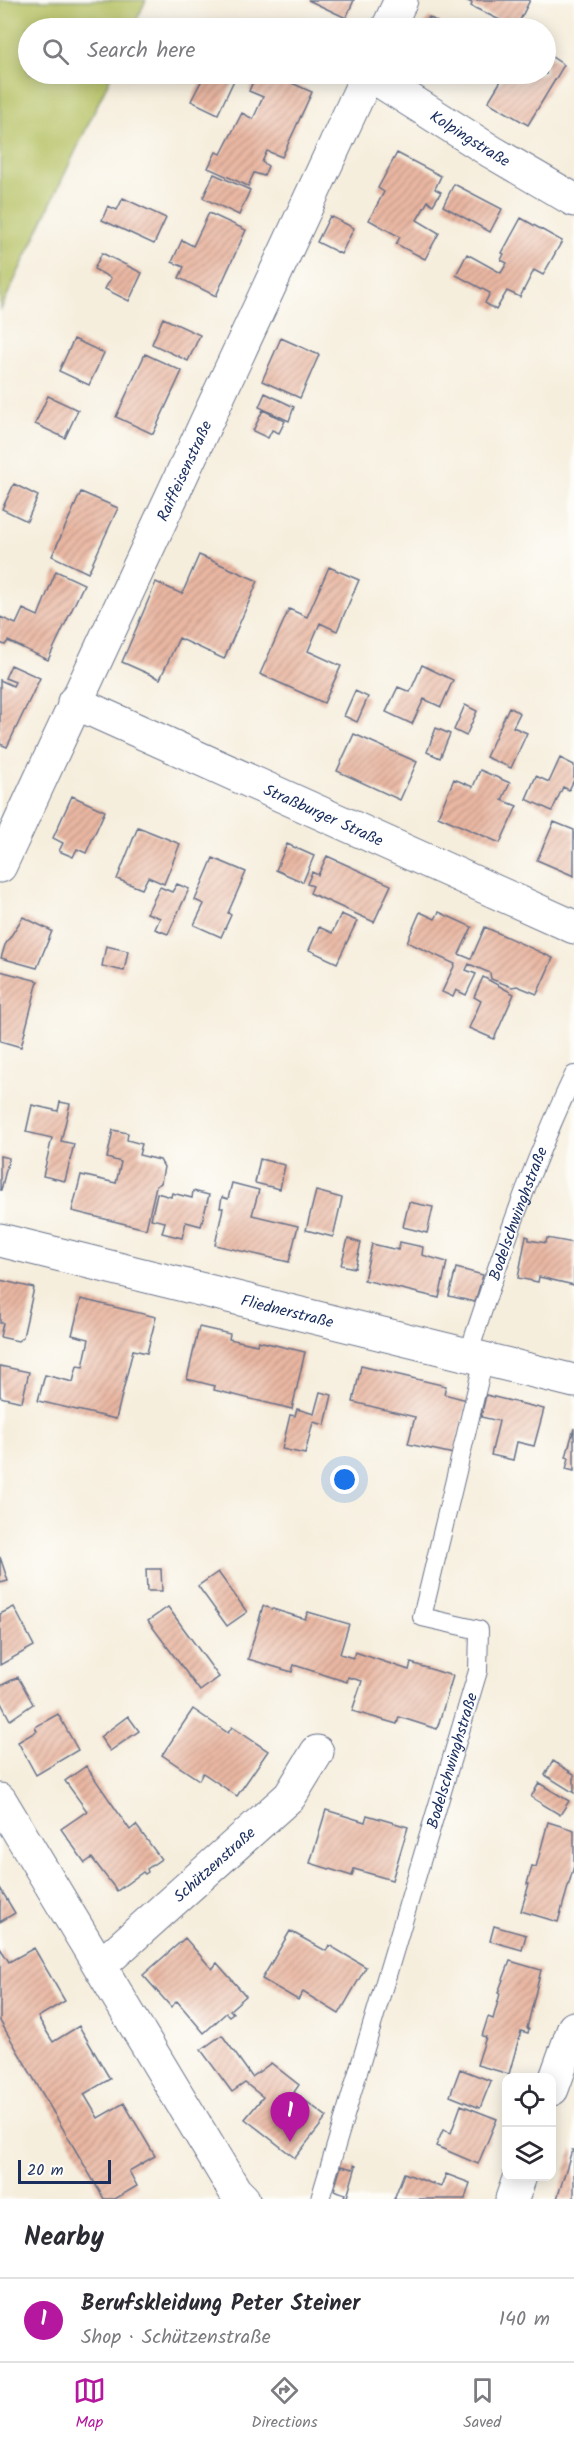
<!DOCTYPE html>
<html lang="en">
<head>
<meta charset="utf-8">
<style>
  body { margin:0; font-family:Kalam,sans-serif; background:#f2f2f3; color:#2b2b33 }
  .controls { position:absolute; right:18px; bottom:18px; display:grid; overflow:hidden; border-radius:12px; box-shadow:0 3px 15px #0003 }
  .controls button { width:54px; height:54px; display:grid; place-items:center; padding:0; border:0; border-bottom:2px solid #e1e1e2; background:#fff; color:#2b2b33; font:30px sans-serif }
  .scale { position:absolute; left:18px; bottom:15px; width:93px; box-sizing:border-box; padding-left:6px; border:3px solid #1b2f5e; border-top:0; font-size:16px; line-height:21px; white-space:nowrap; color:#1b2f5e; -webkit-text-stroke:4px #fdfcf7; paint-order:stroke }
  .you { position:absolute; left:345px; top:1480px; width:21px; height:21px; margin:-15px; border:4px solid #fff; border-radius:50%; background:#1a73e8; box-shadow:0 0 0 9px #1a73e833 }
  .badge { display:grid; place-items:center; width:39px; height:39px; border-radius:50%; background:#b5179e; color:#fff; font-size:20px; font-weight:700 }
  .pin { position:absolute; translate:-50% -50px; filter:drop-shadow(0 2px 3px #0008) }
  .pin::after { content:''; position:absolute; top:32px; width:21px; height:18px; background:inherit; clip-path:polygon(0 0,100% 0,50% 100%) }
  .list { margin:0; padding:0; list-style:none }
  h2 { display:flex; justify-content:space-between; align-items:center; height:78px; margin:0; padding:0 24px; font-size:26px }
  h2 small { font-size:20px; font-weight:400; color:#7c7c81 }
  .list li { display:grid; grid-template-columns:39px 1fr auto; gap:18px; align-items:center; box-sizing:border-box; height:84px; padding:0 24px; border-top:2px solid #e1e1e2 }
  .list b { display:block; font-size:22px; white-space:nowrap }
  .list p { margin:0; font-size:20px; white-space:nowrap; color:#7c7c81 }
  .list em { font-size:20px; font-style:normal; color:#7c7c81 }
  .icon { flex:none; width:33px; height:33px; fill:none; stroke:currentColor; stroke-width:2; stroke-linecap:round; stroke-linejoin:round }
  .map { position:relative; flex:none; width:574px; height:2199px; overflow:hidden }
  .search { position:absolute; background:#fff; box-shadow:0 3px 15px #0003; left:18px; right:18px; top:18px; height:66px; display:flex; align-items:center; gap:15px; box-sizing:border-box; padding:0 21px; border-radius:33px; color:#7c7c81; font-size:22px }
  .sheet { height:162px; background:#fff }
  nav { display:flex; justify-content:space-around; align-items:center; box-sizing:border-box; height:84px; border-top:2px solid #e1e1e2; background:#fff; font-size:16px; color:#7c7c81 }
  nav a { display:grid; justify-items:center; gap:3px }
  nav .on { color:#b5179e }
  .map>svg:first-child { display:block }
</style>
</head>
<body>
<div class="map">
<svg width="574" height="2199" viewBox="0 0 574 2199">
  <defs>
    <pattern id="building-hatch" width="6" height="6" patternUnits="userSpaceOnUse" patternTransform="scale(1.5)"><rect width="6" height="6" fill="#eab7a2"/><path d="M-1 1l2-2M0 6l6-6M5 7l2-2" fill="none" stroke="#bd9587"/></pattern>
  </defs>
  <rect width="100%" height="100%" fill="#fdfcf7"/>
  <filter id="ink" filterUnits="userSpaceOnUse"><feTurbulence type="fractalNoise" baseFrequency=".0167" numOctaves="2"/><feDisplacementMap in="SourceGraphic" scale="12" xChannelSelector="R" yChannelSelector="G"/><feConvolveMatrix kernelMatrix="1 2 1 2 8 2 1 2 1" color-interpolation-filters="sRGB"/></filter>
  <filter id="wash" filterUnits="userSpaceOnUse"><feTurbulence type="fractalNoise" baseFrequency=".008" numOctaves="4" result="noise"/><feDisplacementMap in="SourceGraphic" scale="24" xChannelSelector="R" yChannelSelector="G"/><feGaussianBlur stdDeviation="1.35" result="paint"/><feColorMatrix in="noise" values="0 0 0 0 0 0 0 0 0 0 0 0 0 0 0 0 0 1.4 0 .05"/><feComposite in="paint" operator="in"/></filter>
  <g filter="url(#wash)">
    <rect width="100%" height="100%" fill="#f6eedd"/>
    <!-- green -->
    <path fill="#b5c163" stroke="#687860" stroke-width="1.5" d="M0,0H146L133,28H28V74H112L0,311Z"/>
    <g id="blocks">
      <!-- building -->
      <path fill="url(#building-hatch)" d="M308,0H354L346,18Z
        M465,0H530L516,28L471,6L472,3Z
        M429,17L447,28H422Z
        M546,53L564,65L528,125L488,102L505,74H546Z
        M205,74H231L236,76L218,114L191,101Z
        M256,74H272L312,92L282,157L267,151L262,162L268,166L264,176L254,173L248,186L208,168L216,152L221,154L242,113L253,119L263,97L249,91Z
        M397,153L441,176L435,189L441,192L433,205L428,201L417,220L439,233L425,259L396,244L400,237L369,220L384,192L378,188Z
        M214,174L250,190L239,215L203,198Z
        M454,184L502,209L490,232L443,206Z
        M123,198L166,218L154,244L102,220L108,206L117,210Z
        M209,213L246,230L216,296L179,278L184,267L172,262L182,240L193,246Z
        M330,216L354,228L341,254L317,242Z
        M521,218L562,241L543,275L534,270L520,297L507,291L496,310L485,303L490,293L456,275L467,254L501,273L507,263L501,260L504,254L502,253Z
        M102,253L142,273L129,301L105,289L111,278L94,269Z
        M163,318L200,335L188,361L152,344Z
        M281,338L319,355L300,398L262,381Z
        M74,339L104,353L89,385L59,371Z
        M145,354L182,371L153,434L116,417Z
        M265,393L294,407L289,421L259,407Z
        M48,396L78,410L65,438L35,424Z
        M263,410L285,421L279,433L272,430L268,438L253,431Z
        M14,484L38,496L27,521L2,509Z
        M81,492L118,508L88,573L52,556Z
        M199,555L258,581L224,659L179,638L160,679L122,662L156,582L182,594Z
        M329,567L359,580L337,631L320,623L308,651L341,666L324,703L260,674L289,609L307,617Z
        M56,571L84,584L48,660L8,641L5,645L0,643V617L16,624L23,609L38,616Z
        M11,665L40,678L7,747L0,744V680L13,686L15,682L5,678Z
        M422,665L453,680L441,707L424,699L412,724L386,712L398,687L410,692Z
        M355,691L368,697L357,722L344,716Z
        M465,705L477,711L466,736L454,730Z
        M509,707L520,713L513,727L527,733L511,768L486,757Z
        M436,728L450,734L440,758L427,752Z
        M354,734L417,762L400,800L337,771Z
        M560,758L574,765V780L569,790L563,787L552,811L526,799L536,776L549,782Z
        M480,770L510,783L502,800L517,806L500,843L438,816L454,779L473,787Z
        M72,796L105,811L86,853L77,849L73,857L59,851L63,843L53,838Z
        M554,822L574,830V876L537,860Z
        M138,827L180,844L164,884L148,877L142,889L117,879Z
        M287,844L314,856L303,882L276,870Z
        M327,856L391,885L374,922L310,893L313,886L307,884L312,872L318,875Z
        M213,858L246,872L228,913L231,915L221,937L194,925L204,904L195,900Z
        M177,884L189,889L168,934L155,929L160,918L147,913L160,887L172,892Z
        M420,912L435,919L439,912L472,927L459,954L471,959L485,927L553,958L537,994L517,986L512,987L491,979L490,973L469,964L466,970L476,974L466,995L456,990L453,997L442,992L455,964L407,942Z
        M341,914L357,921L337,963L309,950L319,927L332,933Z
        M23,917L52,931L37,968L1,958L5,945Z
        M106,946L128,951L124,971L102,966Z
        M0,971L38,981L21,1047L0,1041Z
        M483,977L514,994L494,1039L469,1028L481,1001L474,997Z
        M60,1102L70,1104L61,1141L74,1144L65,1181L43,1176L52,1138L26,1132L32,1105L58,1111Z
        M113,1130L128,1133L127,1140L142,1144L139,1155L160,1160L164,1167L161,1183L156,1186L146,1229L72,1211L81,1175L116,1183L121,1162L107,1158Z
        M0,1156L9,1158L1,1190H0Z
        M260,1159L285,1165L280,1189L255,1183Z
        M232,1183L259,1190L252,1215L298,1226L289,1262L215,1245L223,1208H220L222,1197L228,1199Z
        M193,1191L209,1195L201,1226L186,1222L182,1238L162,1233L165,1222L151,1219L157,1193L171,1197L172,1193L192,1198Z
        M316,1191L342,1198L333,1237L306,1230Z
        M409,1202L433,1207L427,1233L403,1227Z
        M526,1236L529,1237V1240L546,1243L547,1238L574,1243V1285L539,1277L538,1282L518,1278Z
        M348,1239L361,1243L355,1268L341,1265Z
        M400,1242L423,1247L422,1255L447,1262L439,1298L364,1280L372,1244L398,1250Z
        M456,1268L483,1275L475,1302L449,1296Z
        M0,1280L34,1288L23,1337L18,1341L0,1337L3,1323H0Z
        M81,1299L156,1317L147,1353L133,1350L116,1419L38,1401L45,1375L73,1382L77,1366L83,1367L89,1339L72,1335Z
        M199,1327L230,1334L229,1339L257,1345L258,1341L305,1352L292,1409L214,1390L215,1386L187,1379Z
        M0,1366L29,1372L22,1402L0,1397Z
        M361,1366L446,1386L444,1394L467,1400L454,1454L408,1444L415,1417L353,1402Z
        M320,1392L332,1395L325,1425L313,1422L305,1454L282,1449L290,1415L295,1416L297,1409L314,1414Z
        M486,1395L544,1409L534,1446L517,1442L513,1460L491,1455L499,1421L481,1417Z
        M574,1428V1471L566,1469L569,1458L566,1457Z
        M0,1557L8,1581L0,1583Z
        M146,1569H161L162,1591H147Z
        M218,1572L247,1612L227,1626L198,1586Z
        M263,1606L305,1619L308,1612L349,1624L340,1654L353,1658L355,1652L409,1670L411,1663L453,1676L437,1729L399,1717L397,1724L352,1711L362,1681L348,1677L347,1682L294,1665L292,1672L248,1659Z
        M14,1607L34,1646L0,1665V1614Z
        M168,1607L219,1677L200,1691L148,1621Z
        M18,1677L33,1704L10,1720L0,1701V1686Z
        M193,1709L228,1733L232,1727L268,1751L237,1796L203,1773L199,1780L162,1755Z
        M58,1714L78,1750L36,1775L18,1742L37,1731L35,1727Z
        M128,1716L139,1731L110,1751L100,1737Z
        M553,1761L574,1774V1793L545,1775Z
        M86,1766L130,1830L136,1825L161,1859L147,1869L148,1872L145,1874L143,1872L117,1891L92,1858L85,1863L61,1829L87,1811L65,1781Z
        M539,1783L569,1801L560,1815L531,1797Z
        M326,1810L365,1822L367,1815L408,1827L392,1880L354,1869L352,1876L310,1863Z
        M548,1822L574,1830V1866L558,1922L521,1911L529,1884H527L532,1866L536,1867Z
        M0,1888L15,1913L0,1922Z
        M494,1926L526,1935L522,1950L490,1941Z
        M290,1931L326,1951L329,1945L366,1967L339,2014L303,1992L298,2000L262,1979Z
        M185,1938L212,1969L217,1963L246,1996L230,2010L233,2013L229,2016L226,2013L204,2033L177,2001L171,2007L143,1975Z
        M0,1948L9,1962L34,1948L65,2001L38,2017L45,2029L53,2042L79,2026L110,2079L84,2094L98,2118L124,2103L155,2156L129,2171L137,2186L115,2199H104L0,2021Z
        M510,1961L541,1970L527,2028L529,2029L528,2033L521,2031L509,2074L477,2065L486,2037L482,2036L488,2017L493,2019L500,1994L498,1993Z
        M222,2035L252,2077L271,2063L299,2085L294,2092L327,2117L295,2158L245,2119L263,2097L245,2083L232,2092L201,2050Z
        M460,2069L491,2081L480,2108L450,2096Z
        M461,2105L497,2119L478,2164L436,2146L443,2130L451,2133Z
        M572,2150H574V2199H557Z
        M354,2165L356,2166L347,2197H344L345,2194L334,2190L341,2166L353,2169Z
        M404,2173L441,2187L446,2174L470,2183L465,2199H394Z"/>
    </g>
  </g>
  <g filter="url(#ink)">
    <use href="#blocks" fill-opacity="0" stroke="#68728a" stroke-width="1.5"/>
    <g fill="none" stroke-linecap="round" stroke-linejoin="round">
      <!-- lane casing -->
      <g stroke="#68728a" stroke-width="20">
        <g id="lane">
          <path id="s1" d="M468,1355C499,1260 531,1165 574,1075"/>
          <path id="s2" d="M320,2199L478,1671L479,1630L422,1617L484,1359"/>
        </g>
      </g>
      <!-- street casing -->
      <g stroke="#68728a" stroke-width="35">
        <g id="street">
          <path d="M388,28L401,0"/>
          <path id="s3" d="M369,74L492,152L574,200"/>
          <path id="s4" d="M74,702L574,927"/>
          <path id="s5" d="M0,866L368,74"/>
          <path id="s6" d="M0,1240L574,1381"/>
          <path d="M0,1800L235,2191L243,2199"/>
          <path id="s7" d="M100,1966L290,1796L317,1752"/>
          <path d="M552,2089L574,2028"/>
          <path d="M512,2199L520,2176"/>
        </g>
      </g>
      <!-- lane -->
      <use href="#lane" stroke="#fff" stroke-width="18"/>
      <!-- street -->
      <use href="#street" stroke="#fff" stroke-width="33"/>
    </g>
  </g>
  <g text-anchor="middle" stroke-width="6" stroke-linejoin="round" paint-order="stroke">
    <!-- street labels -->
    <g font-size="16" fill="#1b2f5e" stroke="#fdfcf7">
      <text dy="6" stroke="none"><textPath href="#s3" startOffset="120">Kolpingstraße</textPath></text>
      <text dy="6" stroke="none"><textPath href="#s5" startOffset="436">Raiffeisenstraße</textPath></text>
      <text dy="6" stroke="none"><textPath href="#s4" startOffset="274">Straßburger Straße</textPath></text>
      <text dy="6" stroke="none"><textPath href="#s1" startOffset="150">Bodelschwinghstraße</textPath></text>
      <text dy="6" stroke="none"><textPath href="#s6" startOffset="296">Fliednerstraße</textPath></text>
      <text dy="6" stroke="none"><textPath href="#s2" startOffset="458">Bodelschwinghstraße</textPath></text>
      <text dy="6" stroke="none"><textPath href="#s7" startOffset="153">Schützenstraße</textPath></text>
    </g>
  </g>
</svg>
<div class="controls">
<button><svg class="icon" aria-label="locate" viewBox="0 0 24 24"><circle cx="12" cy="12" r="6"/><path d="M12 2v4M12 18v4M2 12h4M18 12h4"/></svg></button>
<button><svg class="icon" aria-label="layers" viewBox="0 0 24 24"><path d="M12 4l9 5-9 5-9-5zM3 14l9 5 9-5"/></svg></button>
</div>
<div class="scale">20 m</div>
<div class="you"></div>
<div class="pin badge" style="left:290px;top:2142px">1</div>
<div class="search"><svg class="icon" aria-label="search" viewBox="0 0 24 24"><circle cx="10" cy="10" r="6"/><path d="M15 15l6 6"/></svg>Search here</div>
</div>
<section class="sheet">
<h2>Nearby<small></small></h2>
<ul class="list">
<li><span class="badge">1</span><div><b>Berufskleidung Peter Steiner</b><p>Shop · Schützenstraße</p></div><em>140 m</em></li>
</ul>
</section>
<nav>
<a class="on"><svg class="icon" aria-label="map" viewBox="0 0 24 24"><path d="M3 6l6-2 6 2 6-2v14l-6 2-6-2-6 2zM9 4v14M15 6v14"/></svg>Map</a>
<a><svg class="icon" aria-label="directions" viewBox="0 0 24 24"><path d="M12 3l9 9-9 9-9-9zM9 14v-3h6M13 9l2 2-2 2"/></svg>Directions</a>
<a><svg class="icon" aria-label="saved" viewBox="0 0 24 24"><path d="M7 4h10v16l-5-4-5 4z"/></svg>Saved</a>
</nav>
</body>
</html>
